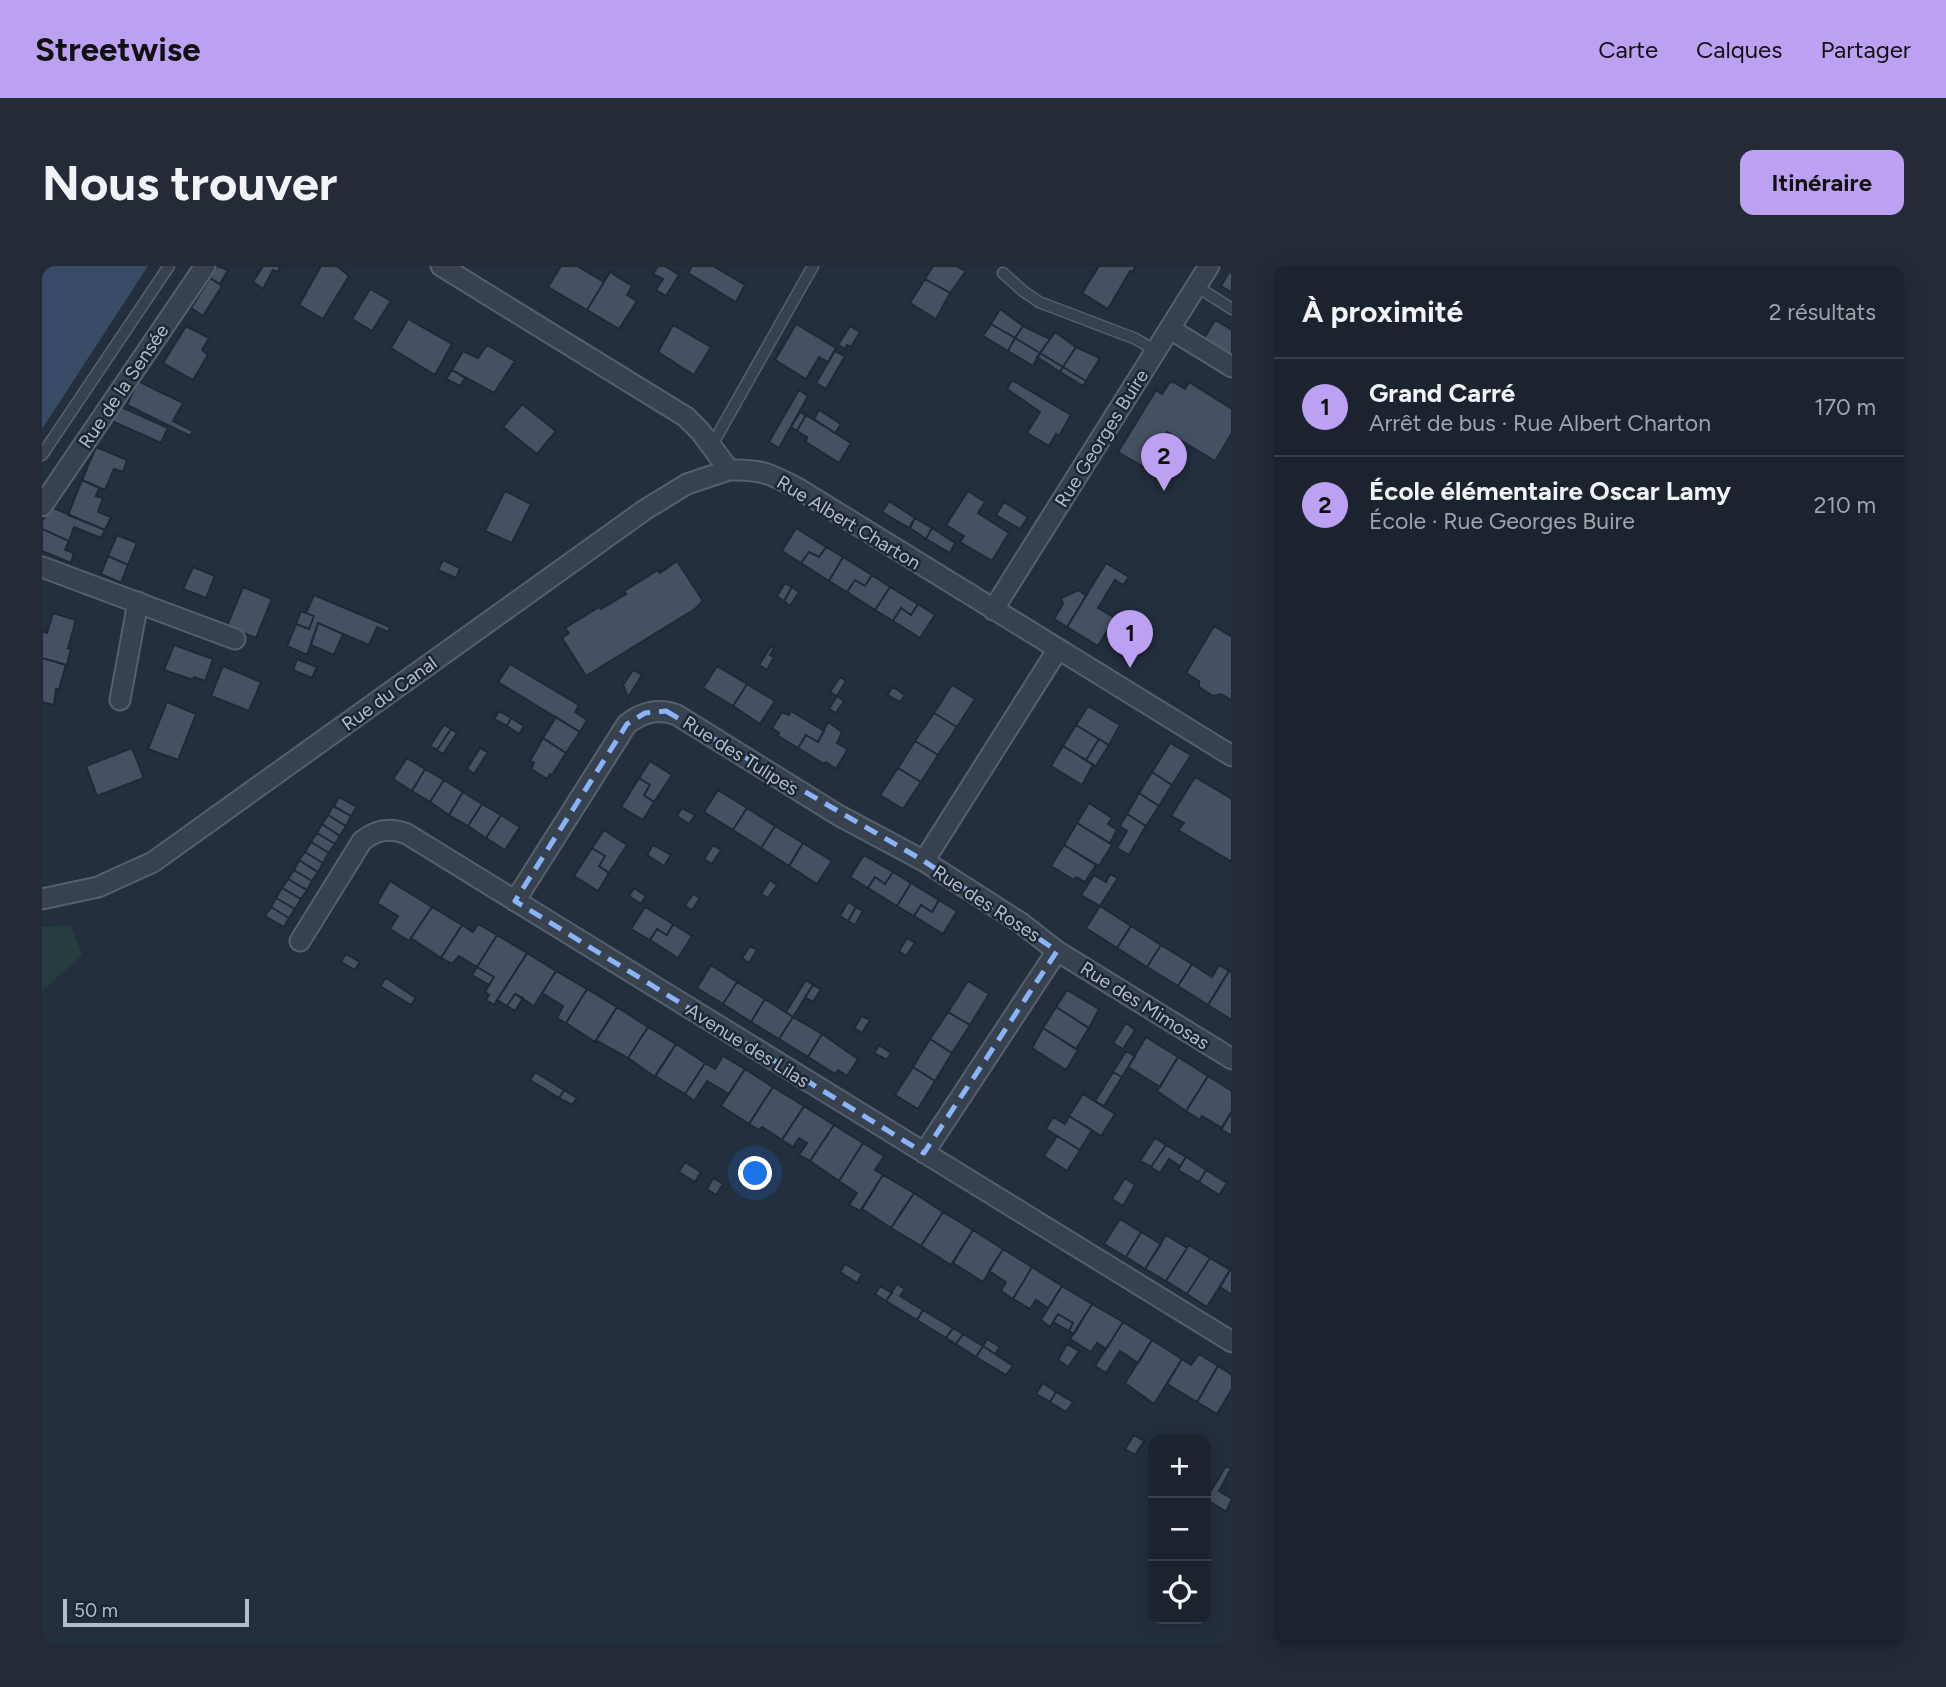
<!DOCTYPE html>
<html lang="fr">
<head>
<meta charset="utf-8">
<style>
  body { margin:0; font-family:Figtree,sans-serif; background:#242b36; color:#f1f3f6 }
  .controls { position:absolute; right:21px; bottom:21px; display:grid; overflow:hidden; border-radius:14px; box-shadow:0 4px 18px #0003 }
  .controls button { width:63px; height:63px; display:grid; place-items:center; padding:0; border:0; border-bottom:2px solid #39404a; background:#1b232e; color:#f1f3f6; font:35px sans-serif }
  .scale { position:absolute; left:21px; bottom:18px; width:186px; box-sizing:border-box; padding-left:7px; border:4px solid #b4bcc9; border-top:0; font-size:19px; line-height:24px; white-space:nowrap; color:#b4bcc9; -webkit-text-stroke:5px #1d2633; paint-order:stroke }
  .you { position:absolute; left:714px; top:908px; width:24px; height:24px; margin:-18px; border:5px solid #fff; border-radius:50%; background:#1a73e8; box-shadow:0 0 0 10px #1a73e833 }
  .badge { display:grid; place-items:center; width:46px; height:46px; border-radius:50%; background:#bca0f2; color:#111; font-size:23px; font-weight:700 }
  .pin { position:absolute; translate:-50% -58px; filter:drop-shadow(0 2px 4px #0008) }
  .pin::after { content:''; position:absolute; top:37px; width:24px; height:21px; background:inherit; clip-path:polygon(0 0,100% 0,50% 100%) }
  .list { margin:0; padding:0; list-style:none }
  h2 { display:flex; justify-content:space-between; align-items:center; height:91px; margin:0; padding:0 28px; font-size:30px }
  h2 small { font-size:23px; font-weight:400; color:#a0a4aa }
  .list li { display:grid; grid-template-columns:46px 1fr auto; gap:21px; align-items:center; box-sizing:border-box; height:98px; padding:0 28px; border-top:2px solid #39404a }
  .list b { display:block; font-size:26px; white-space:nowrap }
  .list p { margin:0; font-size:23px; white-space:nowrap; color:#a0a4aa }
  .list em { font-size:23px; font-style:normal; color:#a0a4aa }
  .icon { flex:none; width:38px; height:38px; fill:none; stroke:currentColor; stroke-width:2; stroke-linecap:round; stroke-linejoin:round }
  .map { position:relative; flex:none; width:1190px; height:1379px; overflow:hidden; border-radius:14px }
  header { display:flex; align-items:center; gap:42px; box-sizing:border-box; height:98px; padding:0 35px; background:#bca0f2; color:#111 }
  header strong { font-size:33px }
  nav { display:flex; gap:38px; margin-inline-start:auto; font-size:24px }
  .intro { display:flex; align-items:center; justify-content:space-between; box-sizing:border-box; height:168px; padding:0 42px }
  h1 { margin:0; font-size:49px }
  .button { padding:18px 32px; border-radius:14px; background:#bca0f2; color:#111; font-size:24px; font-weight:700 }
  main { display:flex; gap:42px; padding:0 42px }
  aside { flex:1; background:#1b232e; border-radius:14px; box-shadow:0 4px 18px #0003 }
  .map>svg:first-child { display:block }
</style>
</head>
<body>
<header>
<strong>Streetwise</strong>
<nav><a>Carte</a><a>Calques</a><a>Partager</a></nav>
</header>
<div class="intro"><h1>Nous trouver</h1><a class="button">Itinéraire</a></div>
<main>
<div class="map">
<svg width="1190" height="1379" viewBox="0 0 1190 1379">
  <rect width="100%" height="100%" fill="#242f3e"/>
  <!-- green -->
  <path fill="#263c3f" d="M29,659L40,689L0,725V661Z"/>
  <!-- water -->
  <path fill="#394c67" d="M0,0H106L0,163Z"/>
  <!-- building -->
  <path fill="#455162" stroke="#1f2835" stroke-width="2" d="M175,0L186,4L178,18L168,12Z
    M221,0H239L235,6L231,4L221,23L211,16Z
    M279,0H295L307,10L281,53L257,39Z
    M519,0H535L562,16L545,44L506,21Z
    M616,0H623L637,9L624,30L614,24L621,13L611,8Z
    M650,0H671L703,19L694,36L646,7Z
    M891,0H914L924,5L908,27L883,13Z
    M1057,0H1094L1090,6L1088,5L1066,43L1040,27Z
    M1190,1V27L1179,20Z
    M568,6L590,20L585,29L595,35L577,63L545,44Z
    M168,12L180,20L161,50L149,42Z
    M883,13L908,27L894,53L868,37Z
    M328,23L349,35L330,65L310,53Z
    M958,43L981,60L973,72L949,58Z
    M366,53L410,78L393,109L349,82Z
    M1173,54L1190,64V92L1161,74Z
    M754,58L794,82L786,96L777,91L764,113L733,94Z
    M949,58L973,72L966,85L941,70Z
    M631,59L669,81L652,109L616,86Z
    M144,60L167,72L160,84L166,89L151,114L121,97Z
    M808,60L818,66L809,81L805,79L803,83L796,79Z
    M981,60L1008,73L998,87L973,72Z
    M1013,66L1034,81L1021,101L998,87Z
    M973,72L998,87L991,100L966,85Z
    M445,79L473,95L452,127L410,104L421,85L436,92Z
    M1034,81L1058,92L1044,115L1021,101Z
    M793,85L803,90L784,123L774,117Z
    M998,87L1021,101L1018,106L995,91Z
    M1021,101L1044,115L1041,120L1018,106Z
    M410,104L423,112L418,120L404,113Z
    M970,114L1029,149L1017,170L1014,168L1007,180L985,167L998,146L965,123Z
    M96,115L141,137L131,155L151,165L148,170L85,139Z
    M1132,116L1143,123L1147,116L1190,143V167L1173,195L1125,166L1103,202L1076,186L1114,124L1120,128L1127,117Z
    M757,124L766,130L737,182L727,176Z
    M480,138L514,165L495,188L461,161Z
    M77,140L126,162L119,177L70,155Z
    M777,144L799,158L793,167L772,153Z
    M758,146L764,149L755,165L749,161Z
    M764,149L809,177L797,197L764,176L765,171L755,165Z
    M54,181L85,194L81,206L72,203L63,224L40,214Z
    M40,214L57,222L54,230L61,232L56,246L69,251L63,264L26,249Z
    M463,225L489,238L470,277L443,265Z
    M926,225L943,236L936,247L967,267L950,295L918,276L922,270L904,259Z
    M847,235L873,252L867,262L840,246Z
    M962,236L986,251L978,263L954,249Z
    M9,241L63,264L59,272L32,261L27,275L0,263V255Z
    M873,252L890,262L884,273L868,262Z
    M754,262L784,281L777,291L767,286L759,297L740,285Z
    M890,262L913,277L908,287L884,273Z
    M0,263L27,275L23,284L32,287L29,297L0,285Z
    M75,269L95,277L86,299L66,290Z
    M784,281L801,291L787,315L759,297L767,286L777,291Z
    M66,290L86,299L79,317L59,308Z
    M801,291L830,309L823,320L813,314L805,326L787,315Z
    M401,294L418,302L414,312L396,304Z
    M635,295L661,335L653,343L544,410L520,372L527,367L523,362L557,341L559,343L584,328L582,325L616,304L618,307Z
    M1064,297L1087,311L1081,319L1073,314L1056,342L1073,352L1056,380L1025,361Z
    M151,301L173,310L164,332L141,323Z
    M830,309L848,321L833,344L805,326L813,314L823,320Z
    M743,317L750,321L742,335L735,330Z
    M201,321L230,333L214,372L185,360Z
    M750,321L757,326L748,340L742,335Z
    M848,321L876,338L869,349L859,342L851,355L833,344Z
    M1037,324L1044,330L1025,361L1012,353L1021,338L1019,332Z
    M272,329L348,361L346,366L335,361L327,379L276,357L265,389L245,380L254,358L267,363L272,350L264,347Z
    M876,338L893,349L878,372L851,355L859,342L869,349Z
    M259,345L272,350L267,363L254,358Z
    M11,347L34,354L26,382L29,383L25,399L0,392V365L5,367Z
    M276,357L301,368L292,389L269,379Z
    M1172,360L1190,371V435L1179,428L1171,430L1157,421V415L1144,407Z
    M132,379L171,393L163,415L152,411L151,414L122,404Z
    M729,380L732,382L728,389L732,391L725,404L717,399Z
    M0,392L24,399L17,423H14L12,439L0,436Z
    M255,393L275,401L270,412L251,404Z
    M468,398L537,439L533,446L545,454L538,466L456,416Z
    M181,400L219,416L207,445L169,430Z
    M675,400L705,418L691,440L661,422Z
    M591,404L600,409L586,431L581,419Z
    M798,411L804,415L795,430L788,426Z
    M705,418L733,435L718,458L691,440Z
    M910,419L933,433L915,461L892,447Z
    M851,421L863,429L858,436L845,429Z
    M795,430L802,435L794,447L787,443Z
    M125,436L154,448L136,494L106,483Z
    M1046,440L1078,459L1067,479L1034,459Z
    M457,445L469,452L465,460L452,453Z
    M749,445L782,465L776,476L764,469L756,482L736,470L737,467L730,462L740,446L747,449Z
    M892,447L915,461L896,489L873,475Z
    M514,451L538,466L524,487L501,472Z
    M469,452L482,460L477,468L465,460Z
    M786,456L800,466L795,477L806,483L794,503L784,496L782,498L756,482L764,469L776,476Z
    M402,459L409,463L395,484L388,480Z
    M1034,459L1057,473L1044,494L1021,480Z
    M409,463L415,467L401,488L395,484Z
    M501,472L524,487L510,509L508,508L505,513L489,503L492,497L488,495Z
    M1057,473L1067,479L1054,500L1044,494Z
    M873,475L896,489L879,516L856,502Z
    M1128,477L1149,489L1130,519L1110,506Z
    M1021,480L1051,499L1040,519L1009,500Z
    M90,482L102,512L55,530L44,500Z
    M438,482L446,486L432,508L425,503Z
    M365,492L383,503L370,525L351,513Z
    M608,495L630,509L612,536L602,529L608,519L597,512Z
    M856,502L879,516L861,543L838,529Z
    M383,503L402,514L388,536L370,525Z
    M1110,506L1130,519L1117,540L1097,527Z
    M1153,511L1190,533V596L1136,564L1142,557L1129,550Z
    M597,512L608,519L602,529L612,536L601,554L579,541Z
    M402,514L421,526L407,549L388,536Z
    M676,524L705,542L691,564L662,546Z
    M421,526L440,538L426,560L407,549Z
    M1097,527L1117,540L1104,560L1085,548Z
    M297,531L315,541L309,550L292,540Z
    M1047,537L1070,552L1066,558L1075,564L1068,577L1035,557Z
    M440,538L459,549L444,572L426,560Z
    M291,540L309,550L304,560L286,549Z
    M640,542L653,549L647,558L635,550Z
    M705,542L733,560L719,582L691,564Z
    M1085,548L1104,560L1087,589L1075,582L1085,565L1078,560Z
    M286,549L304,560L298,570L280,558Z
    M459,549L478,561L463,584L444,572Z
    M1035,557L1070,579L1057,600L1022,579Z
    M280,558L298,570L293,578L275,567Z
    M733,560L761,577L747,600L719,582Z
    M562,564L585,579L567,607L557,600L563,590L550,582Z
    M275,567L293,578L287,587L269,576Z
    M269,576L287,587L281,597L263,586Z
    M761,577L790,595L775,618L747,600Z
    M611,579L629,589L622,600L605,589Z
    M671,579L679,584L670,598L662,593Z
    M1022,579L1054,599L1043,616L1034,611L1032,614L1009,600Z
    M550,582L563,590L557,600L567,607L556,625L532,610Z
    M263,586L281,597L276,606L257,594Z
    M822,589L851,606L843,618L833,611L826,622L808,611Z
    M257,594L276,606L270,615L252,604Z
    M252,604L270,615L265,624L246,613Z
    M851,606L869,617L855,640L826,622L833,611L843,618Z
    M1068,608L1076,612L1058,640L1039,629L1052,609L1064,616Z
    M246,613L265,624L259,633L240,622Z
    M728,614L735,619L726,632L719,628Z
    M348,615L390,641L367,675L348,663L356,650L335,637Z
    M869,617L897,634L890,646L879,639L872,650L855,640Z
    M240,622L259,633L253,643L234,632Z
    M592,622L604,630L599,638L587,630Z
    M651,628L658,632L650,644L643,640Z
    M234,632L253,643L247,652L229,641Z
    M897,634L915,645L901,668L872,650L879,639L890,646Z
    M806,636L814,641L806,655L798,650Z
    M1058,640L1089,660L1075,682L1044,662Z
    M229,641L247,652L242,661L223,650Z
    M390,641L420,659L399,692L369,672Z
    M603,641L631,658L625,669L615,663L608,674L589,663Z
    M814,641L821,645L813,659L806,655Z
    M436,658L455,669L435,701L417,690L410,698L399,692L420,659L431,666Z
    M631,658L650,670L636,692L608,674L615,663L625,669Z
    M1089,660L1119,679L1105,701L1075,682Z
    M455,669L485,687L452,739L444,734L447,729L443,726L452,711L435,701Z
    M865,672L873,677L864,690L857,685Z
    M1119,679L1150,698L1136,720L1105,701Z
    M708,680L715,684L707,697L700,692Z
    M485,687L514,705L492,740L473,728L465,740L455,734Z
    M304,688L318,696L313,704L299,696Z
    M1150,698L1170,711L1177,699L1187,705L1166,739L1136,720Z
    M669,699L695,716L681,738L655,722Z
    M435,701L452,711L447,719L430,709Z
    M514,705L545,723L524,757L515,752L521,740L500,727Z
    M1187,705L1190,707V754L1166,739Z
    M344,712L374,732L369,739L338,720Z
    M764,714L771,719L751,751L744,746Z
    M926,715L947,728L928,759L906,746Z
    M695,716L723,733L709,756L681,738Z
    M771,719L779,723L771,736L763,731Z
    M545,723L575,741L553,776L524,757Z
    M1025,724L1057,743L1047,762L1014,741Z
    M473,728L481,732L473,745L465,740Z
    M723,733L751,751L737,773L709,756Z
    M575,741L606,761L586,792L554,774Z
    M1014,741L1047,762L1034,783L1001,762Z
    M906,746L928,759L910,787L888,773Z
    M820,750L828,754L820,767L812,762Z
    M751,751L780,768L766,791L737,773Z
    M1084,757L1093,764L1081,783L1071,777Z
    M606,761L634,778L613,811L586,792Z
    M1001,762L1036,784L1024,804L990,782Z
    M780,768L816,793L805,810L796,804L793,808L766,791Z
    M1104,771L1136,791L1118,821L1086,801Z
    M888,773L910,787L893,815L871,801Z
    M634,778L663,797L643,828L613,810Z
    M837,779L849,787L845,794L832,787Z
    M1084,785L1093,790L1080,811L1071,806Z
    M681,790L703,803L687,828L665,815L652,835L643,828L663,797L673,803Z
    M1136,791L1166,810L1144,845L1115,825Z
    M871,801L893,815L876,843L853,829Z
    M703,803L731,821L707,858L679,840Z
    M493,806L522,824L517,832L488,814Z
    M1071,806L1080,811L1062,840L1053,835Z
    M1166,810L1190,825V845L1180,862L1160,850L1158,854L1144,845Z
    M731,821L762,840L740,874L720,861L717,864L707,858Z
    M522,824L535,832L530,839L517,832Z
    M1041,828L1073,848L1059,870L1027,850Z
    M762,840L792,859L768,895L757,889L765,877L757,872L751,881L740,874Z
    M1190,845V870L1179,863Z
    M1027,850L1050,864L1038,884L1004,863L1011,851L1023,858Z
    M792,859L821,877L797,915L768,895Z
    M1015,870L1038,884L1025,905L1002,890Z
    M1113,872L1124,879L1109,901L1098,895Z
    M821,877L842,890L833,904L841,909L818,945L807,939L815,927L797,915Z
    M1124,879L1144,891L1138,900L1127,893L1118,907L1109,901Z
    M1144,891L1164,904L1157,916L1136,904Z
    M643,896L659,906L653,916L637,906Z
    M1164,904L1185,917L1177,929L1157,916Z
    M841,909L872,927L849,962L820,943Z
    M671,912L681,918L674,929L665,923Z
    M1083,912L1093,919L1081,940L1070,933Z
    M872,927L901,946L879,980L849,962Z
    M901,946L931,964L909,999L879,980Z
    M1078,953L1099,966L1084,991L1062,978Z
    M931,964L961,983L941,1016L911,997Z
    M1099,966L1119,978L1103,1003L1084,991Z
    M1124,969L1145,982L1124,1015L1103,1003Z
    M1147,979L1168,992L1145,1028L1124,1015Z
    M961,983L990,1001L971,1033L959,1025L964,1016L947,1005Z
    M1168,992L1188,1004L1165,1041L1145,1028Z
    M803,998L820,1008L815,1017L798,1006Z
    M990,1001L1020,1020L1006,1042L994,1034L988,1043L971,1033Z
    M1190,1001V1029L1178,1021Z
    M855,1018L863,1023L858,1030L881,1044L875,1054L844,1035Z
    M838,1020L850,1027L844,1035L833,1028Z
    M1020,1020L1050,1038L1032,1068L1027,1065L1031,1057L1016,1048L1008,1061L999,1054Z
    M1050,1038L1081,1056L1064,1083L1055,1077L1049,1086L1028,1073Z
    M881,1044L911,1062L904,1072L875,1054Z
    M1016,1048L1031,1057L1027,1065L1011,1056Z
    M1081,1056L1110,1074L1096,1097L1078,1085L1064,1107L1053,1100Z
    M911,1062L921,1068L914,1078L904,1072Z
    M921,1068L941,1080L934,1091L914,1078Z
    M945,1073L958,1081L953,1088L941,1080Z
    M1110,1074L1140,1093L1112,1138L1083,1117Z
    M1025,1078L1037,1085L1026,1101L1016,1094Z
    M941,1080L971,1100L964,1109L934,1091Z
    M1157,1088L1176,1100L1155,1136L1125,1118L1140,1093L1149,1099Z
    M1176,1100L1190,1109V1123L1175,1148L1155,1136Z
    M1001,1117L1014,1126L1008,1136L994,1128Z
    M1014,1126L1031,1136L1024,1146L1008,1136Z
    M1092,1169L1102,1175L1093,1189L1083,1183Z
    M1184,1200L1189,1203L1177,1225L1190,1233L1184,1246L1164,1233Z"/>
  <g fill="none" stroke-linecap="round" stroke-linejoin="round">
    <!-- service casing -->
    <g stroke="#565f6c" stroke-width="13">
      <path id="service" d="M961,7L981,25L997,36L1094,73L1114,85
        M1154,20L1190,43
        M670,179L771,0
        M0,189L127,0"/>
    </g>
    <!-- minor casing -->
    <g stroke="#565f6c" stroke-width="23">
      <path id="minor" d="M399,0L644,151L658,165L687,204C720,203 729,208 757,223L1190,490
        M1128,63L1190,101
        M0,240L163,0
        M0,301L193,373
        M951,344L1167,0
        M78,434L96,336
        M0,633L56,621L111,596L604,243L645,218L687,204
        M473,635L585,458C601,446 616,442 635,449L796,549L882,595
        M258,675L320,575C334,564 348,561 365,568L1190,1076
        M1015,685L1190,793
        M882,887L1015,685L979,657L882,595L1016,383"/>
    </g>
    <!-- service -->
    <use href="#service" stroke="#38414e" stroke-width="10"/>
    <!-- minor -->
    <use href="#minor" stroke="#38414e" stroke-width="19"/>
  </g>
  <!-- marked area -->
  <path fill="none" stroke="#8ab4f8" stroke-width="5" stroke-dasharray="14 9" stroke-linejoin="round" d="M624,445L882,595L1015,685L882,887L473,635L585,458L603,447Z"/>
  <g text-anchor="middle" stroke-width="5" stroke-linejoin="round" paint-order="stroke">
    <!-- street labels -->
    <g font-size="19" fill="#b4bcc9" stroke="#1d2633">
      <text transform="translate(81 120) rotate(-56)" y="7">Rue de la Sensée</text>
      <text transform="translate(1059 172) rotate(-58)" y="7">Rue Georges Buire</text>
      <text transform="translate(807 256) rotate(31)" y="7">Rue Albert Charton</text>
      <text transform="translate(347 427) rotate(-36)" y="7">Rue du Canal</text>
      <text transform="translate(699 489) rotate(32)" y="7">Rue des Tulipes</text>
      <text transform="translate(945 637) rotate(33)" y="7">Rue des Roses</text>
      <text transform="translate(1103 739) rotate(32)" y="7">Rue des Mimosas</text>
      <text transform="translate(706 779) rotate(32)" y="7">Avenue des Lilas</text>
    </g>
  </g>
</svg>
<div class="controls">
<button>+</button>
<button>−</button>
<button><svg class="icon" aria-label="locate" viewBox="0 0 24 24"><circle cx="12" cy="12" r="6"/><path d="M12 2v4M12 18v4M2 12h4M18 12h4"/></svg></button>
</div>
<div class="scale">50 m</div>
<div class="you"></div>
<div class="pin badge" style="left:1088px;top:402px">1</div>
<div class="pin badge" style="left:1122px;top:225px">2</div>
</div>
<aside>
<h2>À proximité<small>2 résultats</small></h2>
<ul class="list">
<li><span class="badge">1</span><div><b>Grand Carré</b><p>Arrêt de bus · Rue Albert Charton</p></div><em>170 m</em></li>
<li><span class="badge">2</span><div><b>École élémentaire Oscar Lamy</b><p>École · Rue Georges Buire</p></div><em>210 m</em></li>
</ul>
</aside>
</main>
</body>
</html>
